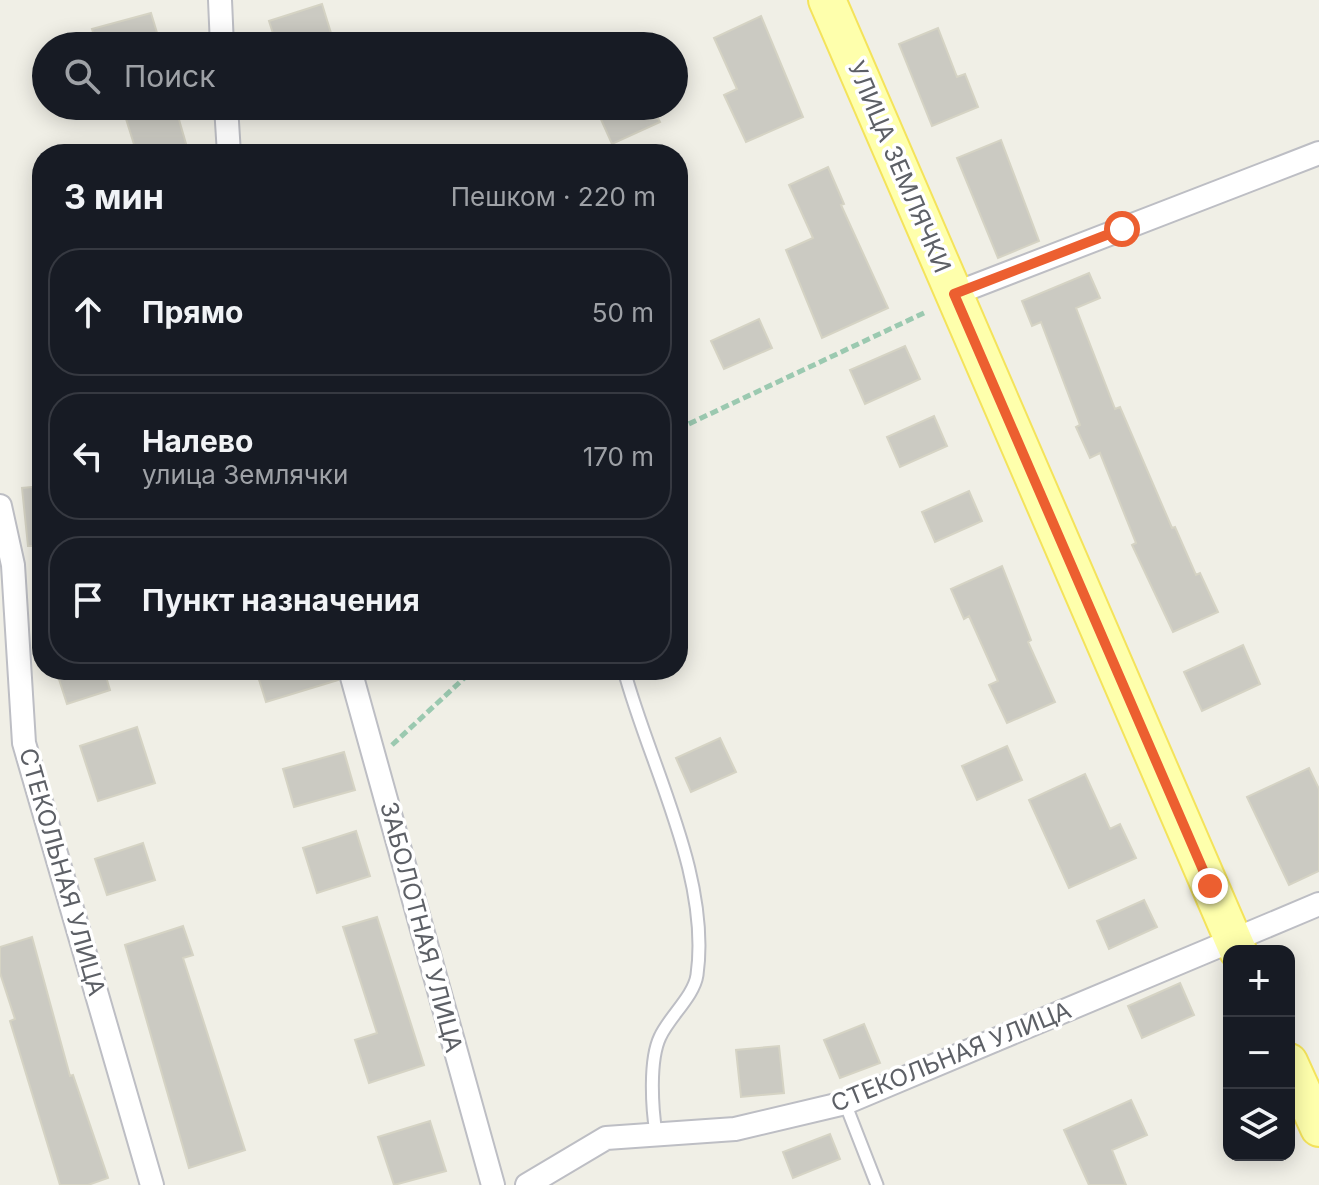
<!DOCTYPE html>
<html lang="ru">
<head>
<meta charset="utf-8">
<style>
  body { margin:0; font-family:Inter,sans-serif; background:#20242c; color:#f1f3f6 }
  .controls { position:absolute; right:24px; bottom:24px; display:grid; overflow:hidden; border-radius:16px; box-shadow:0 4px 20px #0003 }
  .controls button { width:72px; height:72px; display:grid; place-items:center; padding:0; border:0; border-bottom:2px solid #363941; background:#171b24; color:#f1f3f6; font:40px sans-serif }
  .stop { position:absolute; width:24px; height:24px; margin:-18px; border:6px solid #ec5f30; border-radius:50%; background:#fff }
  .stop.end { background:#ec5f30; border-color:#fff; box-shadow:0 2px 8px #0008 }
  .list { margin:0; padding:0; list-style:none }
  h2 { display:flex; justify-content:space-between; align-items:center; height:104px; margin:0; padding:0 32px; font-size:34px }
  h2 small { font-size:26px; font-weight:400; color:#9ea1a6 }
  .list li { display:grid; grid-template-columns:52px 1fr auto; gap:24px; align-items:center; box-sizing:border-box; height:128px; margin:0 16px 16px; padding:0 16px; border:2px solid #363941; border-radius:32px }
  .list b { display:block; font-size:30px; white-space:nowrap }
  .list p { margin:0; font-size:26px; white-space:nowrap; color:#9ea1a6 }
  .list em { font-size:26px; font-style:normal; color:#9ea1a6 }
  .icon { flex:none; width:44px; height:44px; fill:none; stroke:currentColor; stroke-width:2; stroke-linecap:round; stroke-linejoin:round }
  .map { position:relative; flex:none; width:1319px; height:1185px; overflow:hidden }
  .search { position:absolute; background:#171b24; box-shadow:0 4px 20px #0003; left:32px; top:32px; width:656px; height:88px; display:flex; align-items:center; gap:20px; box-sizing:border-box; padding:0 28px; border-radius:44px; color:#9ea1a6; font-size:30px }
  .panel { position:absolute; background:#171b24; box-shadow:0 4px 20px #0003; left:32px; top:144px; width:656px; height:536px; border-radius:32px }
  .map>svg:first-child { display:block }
</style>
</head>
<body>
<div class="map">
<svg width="1319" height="1185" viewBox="0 0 1319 1185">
  <rect width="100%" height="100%" fill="#f0efe6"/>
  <!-- building -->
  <path fill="#cbcac2" stroke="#d5d3c4" stroke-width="2" d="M322,4L335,46H277L269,21Z
    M151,13L161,46H97L92,29Z
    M761,16L803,117L746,142L724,95L737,89L714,38Z
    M938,28L957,77L965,74L978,107L932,126L899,44Z
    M122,106H175L189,154H137Z
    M620,106H652L660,122L612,144L599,115Z
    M1001,140L1039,241L998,258L957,158Z
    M828,167L844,204L841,205L888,308L822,338L786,250L813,238L789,185Z
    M1089,273L1100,298L1076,308L1115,409L1120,407L1172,528L1175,527L1196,575L1200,573L1218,612L1173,632L1132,545L1136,543L1100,453L1090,458L1076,427L1080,425L1041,322L1032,326L1022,301Z
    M759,319L772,348L724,369L711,341Z
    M905,346L920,379L865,404L850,370Z
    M934,416L947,446L900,467L887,437Z
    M42,486V546H28L22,488Z
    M969,491L982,521L935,542L922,512Z
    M1002,566L1031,640L1028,642L1055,702L1007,723L989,685L998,681L969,616L964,619L951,589Z
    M1243,645L1260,684L1202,711L1184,672Z
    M56,670H104L110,690L67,704Z
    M256,670H336L338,680L266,702Z
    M137,727L155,783L98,801L80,746Z
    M720,738L736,772L691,792L676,758Z
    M1007,746L1022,780L977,800L962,766Z
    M344,752L355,790L294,807L283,769Z
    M1309,768L1319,789V871L1289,885L1247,797Z
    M1085,774L1110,829L1120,824L1136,858L1069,888L1029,800Z
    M356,831L370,876L317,893L303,848Z
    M143,843L155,880L107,895L95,859Z
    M1144,900L1157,927L1109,949L1097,921Z
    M377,917L424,1065L369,1083L355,1040L377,1033L343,927Z
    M183,926L193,955L183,958L245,1150L189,1168L125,945Z
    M32,937L70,1076L73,1075L108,1178L88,1185H60L10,1021L15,1019L0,973V947Z
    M1180,983L1194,1015L1142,1038L1128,1006Z
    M864,1024L880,1063L840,1078L824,1040Z
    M779,1046L784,1093L741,1097L736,1050Z
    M1131,1100L1147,1135L1112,1150L1126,1185H1089L1064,1130Z
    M430,1121L446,1171L394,1185L378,1137Z
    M830,1134L840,1159L793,1178L783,1152Z"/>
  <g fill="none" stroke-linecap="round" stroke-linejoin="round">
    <!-- service casing -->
    <g stroke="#bdbec4" stroke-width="15">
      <path id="service" d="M624,670C649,764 711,876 697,975C694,996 669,1017 660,1037C649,1060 652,1108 656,1133
        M845,1103L877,1185"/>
    </g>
    <!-- minor casing -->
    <g stroke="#bdbec4" stroke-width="26">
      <path id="minor" d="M220,0L222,46
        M226,106L229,154
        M954,294L1319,153
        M0,506L13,565L24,743L152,1185
        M350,670L493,1185
        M527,1185L606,1138L735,1129L845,1103L1319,904"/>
    </g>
    <!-- primary casing -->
    <g stroke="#f4e35b" stroke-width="40">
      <path id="primary" d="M827,0L1238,951
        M1289,1062L1319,1128"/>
    </g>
    <!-- path -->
    <path stroke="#9bc9b0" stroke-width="5" stroke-dasharray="8 4" stroke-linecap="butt" d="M678,429L926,312
      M392,745L473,670"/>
    <!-- service -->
    <use href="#service" stroke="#fff" stroke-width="11"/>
    <!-- minor -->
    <use href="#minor" stroke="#fff" stroke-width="22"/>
    <!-- primary -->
    <use href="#primary" stroke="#feffac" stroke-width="36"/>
  </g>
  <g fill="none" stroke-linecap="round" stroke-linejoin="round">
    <!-- route -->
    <path stroke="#ec5f30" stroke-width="10" d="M1122,229L954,294L1210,886"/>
  </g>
  <g text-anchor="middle" stroke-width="7" stroke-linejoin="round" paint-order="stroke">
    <!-- street labels -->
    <g font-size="24" fill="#5d6066" stroke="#fff">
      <text transform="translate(899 167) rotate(67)" y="8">УЛИЦА ЗЕМЛЯЧКИ</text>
      <text transform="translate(62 872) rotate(74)" y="8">СТЕКОЛЬНАЯ УЛИЦА</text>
      <text transform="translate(421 927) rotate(75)" y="8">ЗАБОЛОТНАЯ УЛИЦА</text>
      <text transform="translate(951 1057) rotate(-22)" y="8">СТЕКОЛЬНАЯ УЛИЦА</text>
    </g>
  </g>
</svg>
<div class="controls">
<button>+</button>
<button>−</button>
<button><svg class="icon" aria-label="layers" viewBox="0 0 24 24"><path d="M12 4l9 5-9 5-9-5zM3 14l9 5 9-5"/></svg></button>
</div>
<div class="stop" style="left:1122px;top:229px"></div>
<div class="stop end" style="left:1210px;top:886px"></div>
<div class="search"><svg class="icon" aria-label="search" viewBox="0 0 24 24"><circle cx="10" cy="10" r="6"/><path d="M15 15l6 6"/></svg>Поиск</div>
<section class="panel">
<h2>3 мин<small>Пешком · 220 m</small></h2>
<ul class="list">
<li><svg class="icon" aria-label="ahead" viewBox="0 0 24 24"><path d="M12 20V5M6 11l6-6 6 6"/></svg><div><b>Прямо</b></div><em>50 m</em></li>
<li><svg class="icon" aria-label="left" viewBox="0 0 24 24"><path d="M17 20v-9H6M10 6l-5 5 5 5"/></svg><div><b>Налево</b><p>улица Землячки</p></div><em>170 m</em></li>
<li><svg class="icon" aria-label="arrive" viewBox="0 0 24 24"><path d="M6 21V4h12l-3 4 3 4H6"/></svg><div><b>Пункт назначения</b></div></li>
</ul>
</section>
</div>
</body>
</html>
